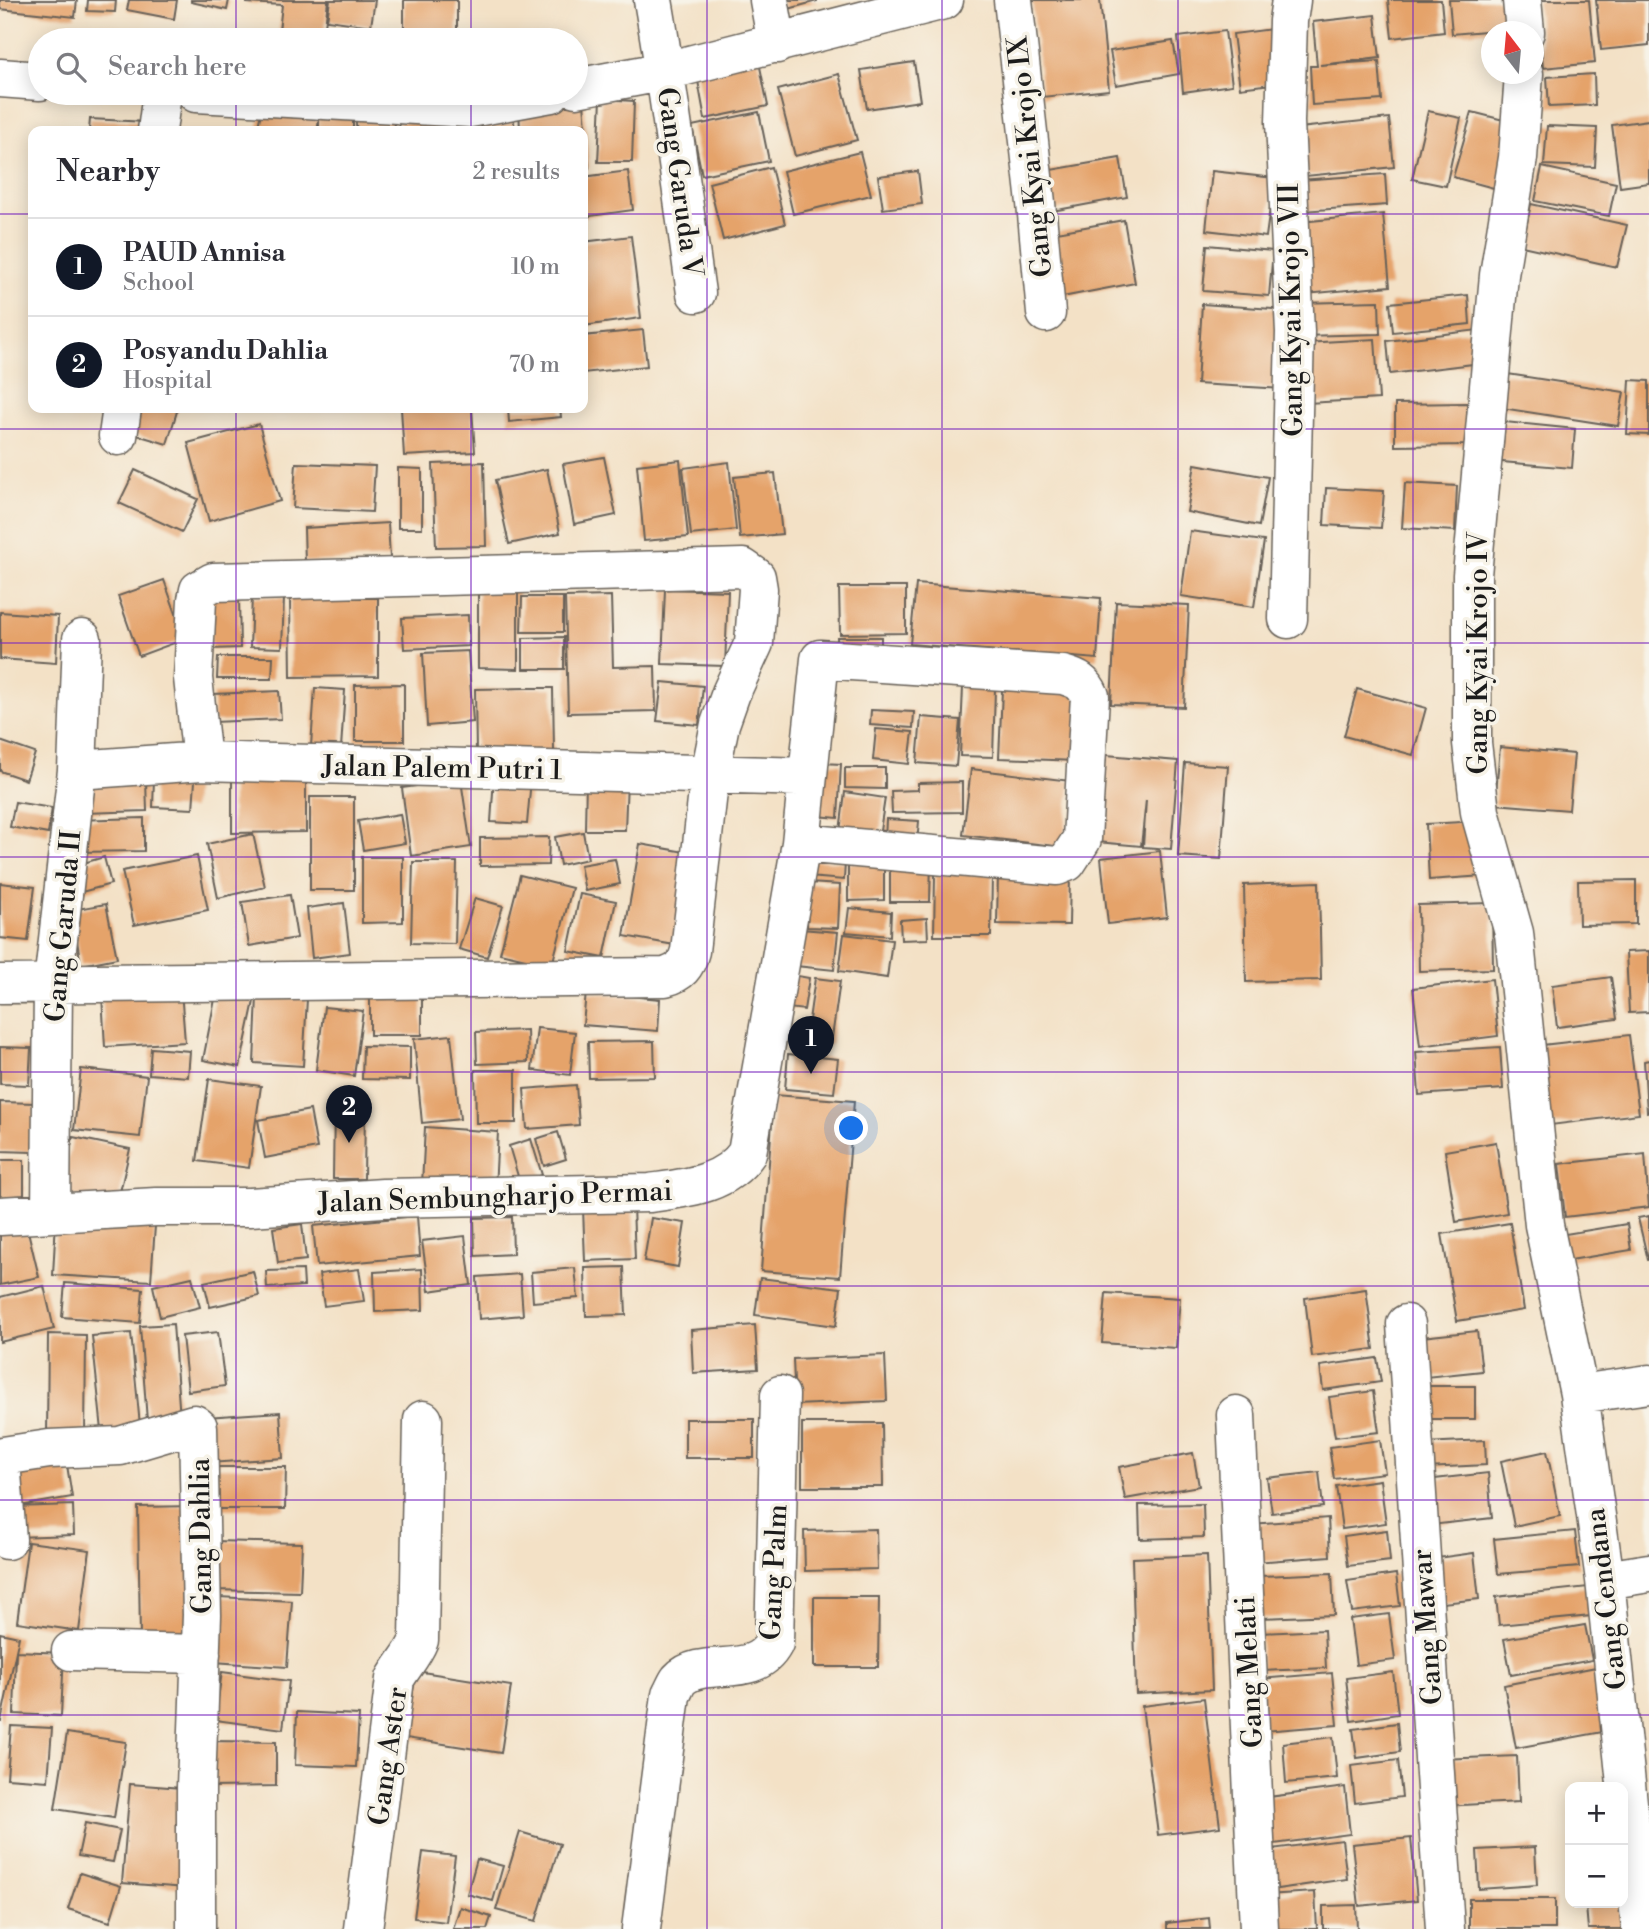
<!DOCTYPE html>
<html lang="en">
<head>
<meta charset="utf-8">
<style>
  body { margin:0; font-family:"Libre Bodoni",serif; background:#f7f7f7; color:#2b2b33 }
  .controls { position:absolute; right:21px; bottom:21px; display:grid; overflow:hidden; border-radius:14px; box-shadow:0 4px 18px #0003 }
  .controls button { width:63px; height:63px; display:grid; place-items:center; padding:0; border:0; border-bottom:2px solid #e1e1e2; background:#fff; color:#2b2b33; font:35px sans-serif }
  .compass { position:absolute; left:1481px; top:21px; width:63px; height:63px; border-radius:50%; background:#fff; box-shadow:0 4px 18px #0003; rotate:344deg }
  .you { position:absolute; left:852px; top:1129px; width:24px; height:24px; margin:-18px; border:5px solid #fff; border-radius:50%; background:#1a73e8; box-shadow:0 0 0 10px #1a73e833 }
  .badge { display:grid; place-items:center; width:46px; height:46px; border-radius:50%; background:#111827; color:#fff; font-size:23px; font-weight:700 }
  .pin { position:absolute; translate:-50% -58px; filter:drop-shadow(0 2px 4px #0008) }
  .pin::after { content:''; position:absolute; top:37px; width:24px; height:21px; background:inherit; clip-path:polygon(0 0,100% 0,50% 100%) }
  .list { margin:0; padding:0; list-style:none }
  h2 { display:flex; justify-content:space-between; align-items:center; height:91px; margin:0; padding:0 28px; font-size:30px }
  h2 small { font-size:23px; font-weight:400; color:#7c7c81 }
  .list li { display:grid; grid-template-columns:46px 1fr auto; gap:21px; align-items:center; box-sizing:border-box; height:98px; padding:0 28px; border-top:2px solid #e1e1e2 }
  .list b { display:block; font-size:26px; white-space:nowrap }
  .list p { margin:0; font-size:23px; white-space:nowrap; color:#7c7c81 }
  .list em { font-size:23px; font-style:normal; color:#7c7c81 }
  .icon { flex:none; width:38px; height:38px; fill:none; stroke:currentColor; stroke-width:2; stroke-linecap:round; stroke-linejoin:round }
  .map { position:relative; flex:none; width:1649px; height:1929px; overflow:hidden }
  .search { position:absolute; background:#fff; box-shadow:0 4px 18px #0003; left:28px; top:28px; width:560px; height:77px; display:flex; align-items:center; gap:18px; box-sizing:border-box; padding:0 24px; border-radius:38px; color:#7c7c81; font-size:26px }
  .panel { position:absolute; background:#fff; box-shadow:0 4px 18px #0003; left:28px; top:126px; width:560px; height:287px; border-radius:14px }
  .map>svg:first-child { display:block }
</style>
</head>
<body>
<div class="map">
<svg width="1649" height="1929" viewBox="0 0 1649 1929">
  <rect width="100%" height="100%" fill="#f7f3e8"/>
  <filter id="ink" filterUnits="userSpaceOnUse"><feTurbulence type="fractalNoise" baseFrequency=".0143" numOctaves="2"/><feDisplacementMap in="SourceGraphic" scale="14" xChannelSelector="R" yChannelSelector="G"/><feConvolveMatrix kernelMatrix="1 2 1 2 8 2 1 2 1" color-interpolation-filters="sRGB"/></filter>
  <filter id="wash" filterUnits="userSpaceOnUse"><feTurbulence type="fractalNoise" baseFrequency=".00686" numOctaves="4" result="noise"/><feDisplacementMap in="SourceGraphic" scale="28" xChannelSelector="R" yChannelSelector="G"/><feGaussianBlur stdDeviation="1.57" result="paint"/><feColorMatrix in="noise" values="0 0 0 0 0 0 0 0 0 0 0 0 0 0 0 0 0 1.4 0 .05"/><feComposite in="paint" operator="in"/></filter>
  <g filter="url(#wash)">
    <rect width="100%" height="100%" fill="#f3e1c6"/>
    <g id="blocks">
      <!-- building -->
      <path fill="#e5a36b" d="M0,0H77L75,17L0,9Z
        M88,0H116L115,12L87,11Z
        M129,0H177L174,19L127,10Z
        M191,0H229L227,10L191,2Z
        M247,0H328L324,35L279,31L282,5L247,3Z
        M330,0H375L371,26L327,20Z
        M404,0H457V40H404Z
        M782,0H817V1L785,10Z
        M1032,0H1100L1109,90L1042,97Z
        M1388,0H1441L1444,32L1392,38Z
        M1449,0H1505L1508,29L1452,34Z
        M1537,0H1589L1595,63L1543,68Z
        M1596,0H1649V45L1601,50Z
        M1375,15L1380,58L1320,65L1379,61L1382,100L1312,105L1310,66H1317L1313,22Z
        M1272,29L1279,83L1240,88L1233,34Z
        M1225,31L1232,85L1183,92L1178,37Z
        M1173,41L1179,74L1116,85L1110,51Z
        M758,57L768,106L705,119L696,70Z
        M914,62L920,101L867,109L861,70Z
        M839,74L857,140L795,156L778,90Z
        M1594,74L1595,105L1549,107L1547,77Z
        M601,99L634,101L632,162H598Z
        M584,102L589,168L583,169V131H520L519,107Z
        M512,107L515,131H482L480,111Z
        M262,108L319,120L317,131H257Z
        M392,111L395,131H357L355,117Z
        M1428,111L1461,118L1446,186L1412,179Z
        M319,112H353V131H319Z
        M461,112L464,131H400L399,122Z
        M759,112L769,161L702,175L692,126Z
        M1472,112L1519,124L1501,190L1453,177Z
        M1389,118L1394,167L1296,177L1291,129Z
        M90,119L146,122V131H89Z
        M1649,120V183L1620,187L1612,125Z
        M1547,126L1597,128L1595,167L1544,165Z
        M860,152L871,195L793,214L783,171Z
        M1120,158L1127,197L1052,211L1045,171Z
        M771,167L785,224L723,240L709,183Z
        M1542,167L1616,183L1609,216L1535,201Z
        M628,171L633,210L583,217V177Z
        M918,171L922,204L883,209L878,176Z
        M1212,171L1274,178L1266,237L1206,230Z
        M1385,174L1387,205L1302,211L1300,180Z
        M1531,204L1627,225L1617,267L1522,246Z
        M1383,214L1390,286L1306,294L1300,222Z
        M1124,220L1135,283L1057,298L1046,234Z
        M631,236L641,318L583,326V242Z
        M1207,245L1273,251L1269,296L1203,291Z
        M1468,295L1470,324L1393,332L1390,303Z
        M1379,301L1380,334L1300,336L1299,303Z
        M1202,304L1289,310L1284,389L1197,384Z
        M643,330L647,366L583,373V336Z
        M1478,330L1481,363L1390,374L1387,341Z
        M1375,339L1379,399L1307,403L1304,343Z
        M1501,373L1624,392L1618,426L1495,407Z
        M1630,380L1649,381V435L1627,434Z
        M1467,403V445L1395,446V404Z
        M134,408H178L167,444L127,432Z
        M401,408H472L475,452L404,456Z
        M508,408H560L561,417L509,422Z
        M1495,421L1575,429L1572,468L1491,461Z
        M259,424L280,501L209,521L188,443Z
        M604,457L616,515L574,524L563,464Z
        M680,460L688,537L644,541L637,465Z
        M484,462L486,546L436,547L433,464Z
        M729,462L736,530L691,535L683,468Z
        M296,463L375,466L372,512L293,508Z
        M1195,464L1268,477L1259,526L1187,512Z
        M398,468L422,469V528H398Z
        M547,469L560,533L509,544L495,480Z
        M135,470L198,499L182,532L119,503Z
        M775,473L782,534L740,538L734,477Z
        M1405,483L1457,486L1455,531L1402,528Z
        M1326,488L1384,491L1381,528L1324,525Z
        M388,523L390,558L305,562L304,528Z
        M1190,531L1264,541L1254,607L1181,596Z
        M164,580L185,639L139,656L118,596Z
        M916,584L1101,598L1097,659L910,644Z
        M839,587H906V633L840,634Z
        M665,589L728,591L725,666L662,664Z
        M478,591H518V669L478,668Z
        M239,596L240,648L211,649L210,597Z
        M611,596L613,667L655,666L656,711L568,713L565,597Z
        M252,597L284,598L282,648L250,647Z
        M522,597H563V632H521Z
        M290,598H378V676L291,677Z
        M1116,602L1189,605L1184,707L1111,704Z
        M0,612L58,616L56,663L0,659Z
        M468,615L469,646L404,649L402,618Z
        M564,637V669H523V638Z
        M837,637H881V656H838Z
        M468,651L473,722L427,726L423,653Z
        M218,657H273L272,679H217Z
        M662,682L703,686L699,725L657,721Z
        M404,684V741H355V685Z
        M963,687L995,688L993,757L960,756Z
        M315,688L345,690L341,748L311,746Z
        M527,688H553L554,751L476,753L475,689Z
        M1357,689L1426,708L1413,755L1344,736Z
        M1002,690L1079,694L1076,761L999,758Z
        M279,691L281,719L214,722L213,694Z
        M871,710L914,712L913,728L870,725Z
        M921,717L960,720L956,766L917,763Z
        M876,729L913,732L909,764L873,760Z
        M0,741L35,753L26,780L0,771Z
        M1500,747L1574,754L1569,810L1495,804Z
        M1106,755L1178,761L1171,849L1143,847L1146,800L1141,846L1097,842Z
        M822,763L841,764L838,818L818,816Z
        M1185,763L1228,766L1221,859L1178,856Z
        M845,768H885V789L845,788Z
        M971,769L1071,781L1063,847L963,835Z
        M494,777L531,779L527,824L491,822Z
        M306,778V832L232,833V779Z
        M154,779L195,781L193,809L153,807Z
        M586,779L627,780L625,830H585Z
        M146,780L147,811L83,813L82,782Z
        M461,780L471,847L411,856L402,788Z
        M962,782V812L892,813L891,791L918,790V783Z
        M845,792L885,798L878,844L839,839Z
        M310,797H354V890H310Z
        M15,802L52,808L48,834L10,827Z
        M400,814L405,843L363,850L358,821Z
        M144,818V851L75,852L74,820Z
        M886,819L919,821L917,843L885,841Z
        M1480,821L1483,876L1429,880L1426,824Z
        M583,832L588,859L560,865L555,837Z
        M253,834L265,887L218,898L207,844Z
        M549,837L548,865L480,866V838Z
        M640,844L696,854L680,946L624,936Z
        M1160,851L1167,917L1108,924L1101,858Z
        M197,856L208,910L134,925L122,871Z
        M104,857L111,884L78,893L70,867Z
        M362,857H403V922L362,923Z
        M890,858H931L930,902H890Z
        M615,859L620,884L585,891L580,865Z
        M810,860L845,862L844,880L809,877Z
        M413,862H457L455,944L411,943Z
        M848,863H884V900L848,901Z
        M998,873L1070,874L1069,925L997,924Z
        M935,874H992L991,936H934Z
        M520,875L572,888L552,965L500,953Z
        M1636,880V924L1579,925L1578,881Z
        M1319,882L1321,980L1246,982L1244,885Z
        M0,883L35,887L28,941L0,938Z
        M809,883L840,885L838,928L807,927Z
        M580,894L616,901L604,958L568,951Z
        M290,895L297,938L249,946L242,902Z
        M475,898L503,906L487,957L459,949Z
        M344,903L350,953L312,958L307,908Z
        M1492,903L1493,969L1419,971L1418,905Z
        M106,904L117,958L81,965L72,910Z
        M849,908L891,912L890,936L846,932Z
        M927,918L928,939L901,940L900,920Z
        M800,929L838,932L834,970L796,966Z
        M844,934L892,940L887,978L839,971Z
        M1649,951V1012L1629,1013L1626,952Z
        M792,975L809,978L804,1010L788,1008Z
        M1611,977L1617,1019L1557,1027L1552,985Z
        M815,978L840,981L831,1045L806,1041Z
        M1492,979L1498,1036L1420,1046L1413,988Z
        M181,990L185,1042L105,1047L102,995Z
        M422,992V1035H370V993Z
        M586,992L660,999L658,1031L583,1025Z
        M216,994L254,1001L240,1067L203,1060Z
        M257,997L307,999L303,1066L254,1063Z
        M324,1007L363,1011L354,1076L316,1070Z
        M537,1028L575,1032L570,1075L532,1070Z
        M527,1030L528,1062L477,1064L476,1032Z
        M451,1035L460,1119L422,1123L414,1039Z
        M1629,1035L1639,1114L1543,1126L1534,1046Z
        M654,1041L655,1077L589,1078L588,1042Z
        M363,1046L410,1047V1080L362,1079Z
        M0,1047L31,1048L29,1085L0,1084Z
        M1500,1047L1503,1089L1419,1095L1416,1052Z
        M151,1048L190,1051L188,1077L149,1074Z
        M788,1054L838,1059L834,1093L785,1089Z
        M1649,1060V1112H1647L1644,1061Z
        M81,1069L147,1076L140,1137L74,1130Z
        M475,1070H516V1123H476Z
        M209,1079L261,1086L249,1168L197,1161Z
        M576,1085L579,1125L527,1129L524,1089Z
        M774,1095L854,1101L840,1277L761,1271Z
        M0,1102L35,1103L32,1152L0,1151Z
        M334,1107H365L364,1179H333Z
        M310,1110L317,1148L265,1158L258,1120Z
        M425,1127L498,1132L495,1189L422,1185Z
        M558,1132L566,1159L544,1166L536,1139Z
        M73,1137L130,1149L117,1205L61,1194Z
        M531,1139L542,1175L520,1183L509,1146Z
        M1496,1142L1507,1213L1456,1222L1445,1151Z
        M1645,1154L1649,1207L1565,1217L1559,1164Z
        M0,1160H24V1199H0Z
        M633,1206L635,1259L585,1261L583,1208Z
        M417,1216L420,1256L317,1266L313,1226Z
        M1649,1216V1260H1648L1638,1218Z
        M512,1217L513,1254L475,1256L474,1218Z
        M651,1218L685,1223L678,1267L644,1261Z
        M56,1220L155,1226L151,1281L53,1275Z
        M26,1223L39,1277L0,1285V1229Z
        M1510,1223L1524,1310L1457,1321L1442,1234Z
        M302,1224L306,1260L278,1263L273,1228Z
        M1627,1224L1631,1250L1558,1262L1553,1236Z
        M465,1236L471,1285L429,1291L422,1241Z
        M624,1267L626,1315L586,1316L585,1268Z
        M575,1268L578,1298L533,1302L531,1272Z
        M359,1269L364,1301L324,1306L319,1274Z
        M422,1269L423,1310L375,1312L374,1272Z
        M303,1270L304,1286L267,1288L266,1271Z
        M253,1271L259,1296L210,1307L204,1282Z
        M520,1274L523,1315L479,1319L477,1277Z
        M192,1277L200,1307L160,1317L153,1286Z
        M760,1278L841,1288L836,1326L755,1315Z
        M65,1283L143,1289L140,1323L62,1317Z
        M44,1286L54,1329L0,1342V1297Z
        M1366,1289L1374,1349L1312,1357L1305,1298Z
        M1106,1293L1180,1298L1176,1348L1102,1343Z
        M173,1324L180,1419L147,1421L140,1326Z
        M755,1325L758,1369L693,1373L691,1330Z
        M1477,1331L1482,1371L1426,1377L1422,1337Z
        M218,1332L225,1386L188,1391L182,1336Z
        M131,1333L141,1436L103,1440L92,1336Z
        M48,1334L86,1335L85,1439H47Z
        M885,1355L887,1401L795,1405L793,1359Z
        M1377,1358L1381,1382L1323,1390L1320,1366Z
        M1416,1386H1475V1419H1417Z
        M1373,1391L1379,1432L1335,1437L1329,1397Z
        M280,1412L283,1458L209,1463L206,1417Z
        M685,1419H754V1458H685Z
        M802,1423H882L883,1487H802Z
        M1380,1440L1385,1473L1334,1479L1329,1447Z
        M1485,1440L1486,1465L1426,1468L1424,1443Z
        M1547,1451L1560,1516L1514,1526L1501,1461Z
        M65,1452L72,1497L14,1507L7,1462Z
        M1193,1453L1199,1486L1125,1499L1119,1467Z
        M210,1467H286L285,1509H210Z
        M1319,1472L1323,1507L1272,1513L1267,1478Z
        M1488,1473L1492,1518L1431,1525L1426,1480Z
        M1380,1480L1386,1523L1342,1529L1336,1486Z
        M1203,1504L1204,1537L1140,1539L1139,1505Z
        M73,1505L74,1535L15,1537L14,1507Z
        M196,1506L199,1635L140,1636L138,1507Z
        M1328,1518L1330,1556L1255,1562L1252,1524Z
        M876,1529L877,1569L805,1571L804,1531Z
        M1387,1530L1390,1561L1348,1566L1344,1536Z
        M1575,1531L1579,1567L1498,1574L1494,1539Z
        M214,1541L302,1543L300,1592L214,1590Z
        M28,1542L90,1550L79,1631L17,1622Z
        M1474,1553L1479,1599L1443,1603L1437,1558Z
        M1207,1555L1212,1690L1136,1694L1132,1558Z
        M1332,1573L1334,1615L1261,1618L1259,1576Z
        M1396,1574L1400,1606L1352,1612L1347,1581Z
        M1588,1587L1591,1616L1499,1625L1496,1597Z
        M219,1597L292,1601L287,1667L214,1662Z
        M814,1597H879L878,1667H814Z
        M1389,1614L1395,1660L1356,1665L1350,1619Z
        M1585,1625L1592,1660L1511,1675L1504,1639Z
        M1324,1630L1326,1668L1262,1671L1260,1633Z
        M0,1633L19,1637L1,1721H0Z
        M16,1651L64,1653L61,1716L14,1714Z
        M1596,1667L1608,1731L1516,1748L1504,1685Z
        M416,1671L511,1686L501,1753L406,1738Z
        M222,1672L289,1681L283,1729L215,1720Z
        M1393,1672L1398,1714L1351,1721L1346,1678Z
        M1332,1673L1337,1725L1264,1731L1260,1679Z
        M1204,1698L1220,1827L1158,1835L1142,1706Z
        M297,1712L359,1715L356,1767L295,1765Z
        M1397,1723L1400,1752L1357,1758L1353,1729Z
        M11,1726L52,1728L48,1781L7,1778Z
        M67,1733L126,1742L114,1818L55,1809Z
        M1333,1737L1337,1778L1286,1783L1283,1743Z
        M209,1741L276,1742V1786L208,1787Z
        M1517,1756L1519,1802L1443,1806L1440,1759Z
        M1398,1760L1402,1797L1355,1803L1351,1766Z
        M130,1784L194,1789L186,1888L122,1883Z
        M1345,1787L1350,1834L1267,1845L1261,1798Z
        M85,1823L120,1830L113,1862L78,1856Z
        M520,1832L560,1844L536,1921L496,1910Z
        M1411,1838L1417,1900L1359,1906L1352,1844Z
        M1342,1840L1347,1879L1277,1889L1271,1849Z
        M1535,1847L1537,1885L1479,1889L1477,1850Z
        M423,1852L455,1856L446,1922L414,1918Z
        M477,1859L503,1866L493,1901L467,1894Z
        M80,1873L121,1886L110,1922L68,1909Z
        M1315,1892L1317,1929H1267L1265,1895Z
        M1469,1899H1555V1929H1469Z
        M1621,1903L1624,1929H1588L1586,1906Z
        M1356,1905L1357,1929H1323V1906Z
        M460,1907L491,1917L487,1929H453Z
        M1209,1918L1210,1929H1167V1923Z"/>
    </g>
  </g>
  <g filter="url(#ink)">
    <use href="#blocks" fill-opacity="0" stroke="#676158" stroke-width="2"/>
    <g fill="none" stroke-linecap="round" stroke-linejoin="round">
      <!-- minor casing -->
      <g stroke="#676158" stroke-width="41">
        <path id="minor" d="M653,0C670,97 682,195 696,293
          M769,0L777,44
          M1013,0L1036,203L1046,313
          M1522,0L1525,32
          M1524,74L1518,158L1499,275L1472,575V743L1480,812L1514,933L1544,1225L1579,1394L1605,1580L1641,1929
          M0,78L40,81
          M576,88L666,71L944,0
          M196,93L470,108L551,93
          M157,131L162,93
          M118,436L122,408
          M1288,619L1295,332L1285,122L1288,21L1291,0
          M77,770L202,761L807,777
          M0,984L665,977C680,973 686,966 690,951L710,774L720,724L731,693L754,643L758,589L756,577L743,568L213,582L199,590L197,600L193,678L202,761
          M51,1213L53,984L77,770L82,639
          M0,1216L156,1207H250L383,1198L650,1193C686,1188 725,1185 747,1153L801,843L820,659L1063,675C1077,679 1084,682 1090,696L1082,839L1067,862L1057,866L801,843
          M1406,1324L1445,1929
          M1579,1394L1649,1384
          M1236,1415L1259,1929
          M7,1540L1,1460L3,1456L49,1449L120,1446L194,1424L198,1427L202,1615L196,1787V1929
          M1605,1580L1649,1573
          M71,1651L201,1654
          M363,1929L395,1679C403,1665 413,1655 419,1640L423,1420
          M641,1929L671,1695C674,1690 676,1684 679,1680C702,1655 754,1682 774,1643L780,1395"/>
      </g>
      <!-- minor -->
      <use href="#minor" stroke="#fff" stroke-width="38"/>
    </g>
  </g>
  <!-- grid -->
  <path fill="none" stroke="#7b2cbf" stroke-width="2" stroke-opacity="0.55" d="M236,0V40M471,0V40M707,0V1929M942,0V1929M1178,0V1929M1413,0V1929M236,93V131M471,93V131M0,214H33M583,214H1649M236,408V1929M471,408V1929M0,429H1649M0,643H1649M0,857H1649M0,1072H1649M0,1286H1649M0,1500H1649M0,1715H1649"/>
  <g text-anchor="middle" stroke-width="7" stroke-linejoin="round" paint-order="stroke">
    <!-- street labels -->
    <g font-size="28" fill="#1c1c1c" stroke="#f7f3e8">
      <text transform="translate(1029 157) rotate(-96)" y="10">Gang Kyai Krojo IX</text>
      <text transform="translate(681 182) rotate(82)" y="10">Gang Garuda V</text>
      <text transform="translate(1290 310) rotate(-91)" y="10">Gang Kyai Krojo VII</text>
      <text transform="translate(1477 653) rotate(-90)" y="10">Gang Kyai Krojo IV</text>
      <text transform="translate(442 767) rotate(1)" y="10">Jalan Palem Putri 1</text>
      <text transform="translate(62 926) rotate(-85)" y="10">Gang Garuda II</text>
      <text transform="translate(495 1196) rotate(-2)" y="10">Jalan Sembungharjo Permai</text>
      <text transform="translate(200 1536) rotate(-91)" y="10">Gang Dahlia</text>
      <text transform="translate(773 1572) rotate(-87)" y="10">Gang Palm</text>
      <text transform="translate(1605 1599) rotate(-97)" y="10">Gang Cendana</text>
      <text transform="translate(1426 1627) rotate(-94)" y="10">Gang Mawar</text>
      <text transform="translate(1248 1672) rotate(-93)" y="10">Gang Melati</text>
      <text transform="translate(387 1756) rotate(-82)" y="10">Gang Aster</text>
    </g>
  </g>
</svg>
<div class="controls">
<button>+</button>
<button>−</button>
</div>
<svg class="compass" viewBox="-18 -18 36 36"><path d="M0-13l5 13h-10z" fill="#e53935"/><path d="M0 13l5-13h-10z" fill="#7c7c81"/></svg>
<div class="you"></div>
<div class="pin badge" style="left:811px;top:1074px">1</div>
<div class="pin badge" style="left:349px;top:1143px">2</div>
<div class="search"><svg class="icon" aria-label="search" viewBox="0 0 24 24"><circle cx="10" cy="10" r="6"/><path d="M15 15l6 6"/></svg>Search here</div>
<section class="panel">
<h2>Nearby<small>2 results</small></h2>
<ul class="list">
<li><span class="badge">1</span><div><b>PAUD Annisa</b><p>School</p></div><em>10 m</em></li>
<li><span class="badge">2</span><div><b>Posyandu Dahlia</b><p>Hospital</p></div><em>70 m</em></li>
</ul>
</section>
</div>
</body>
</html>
